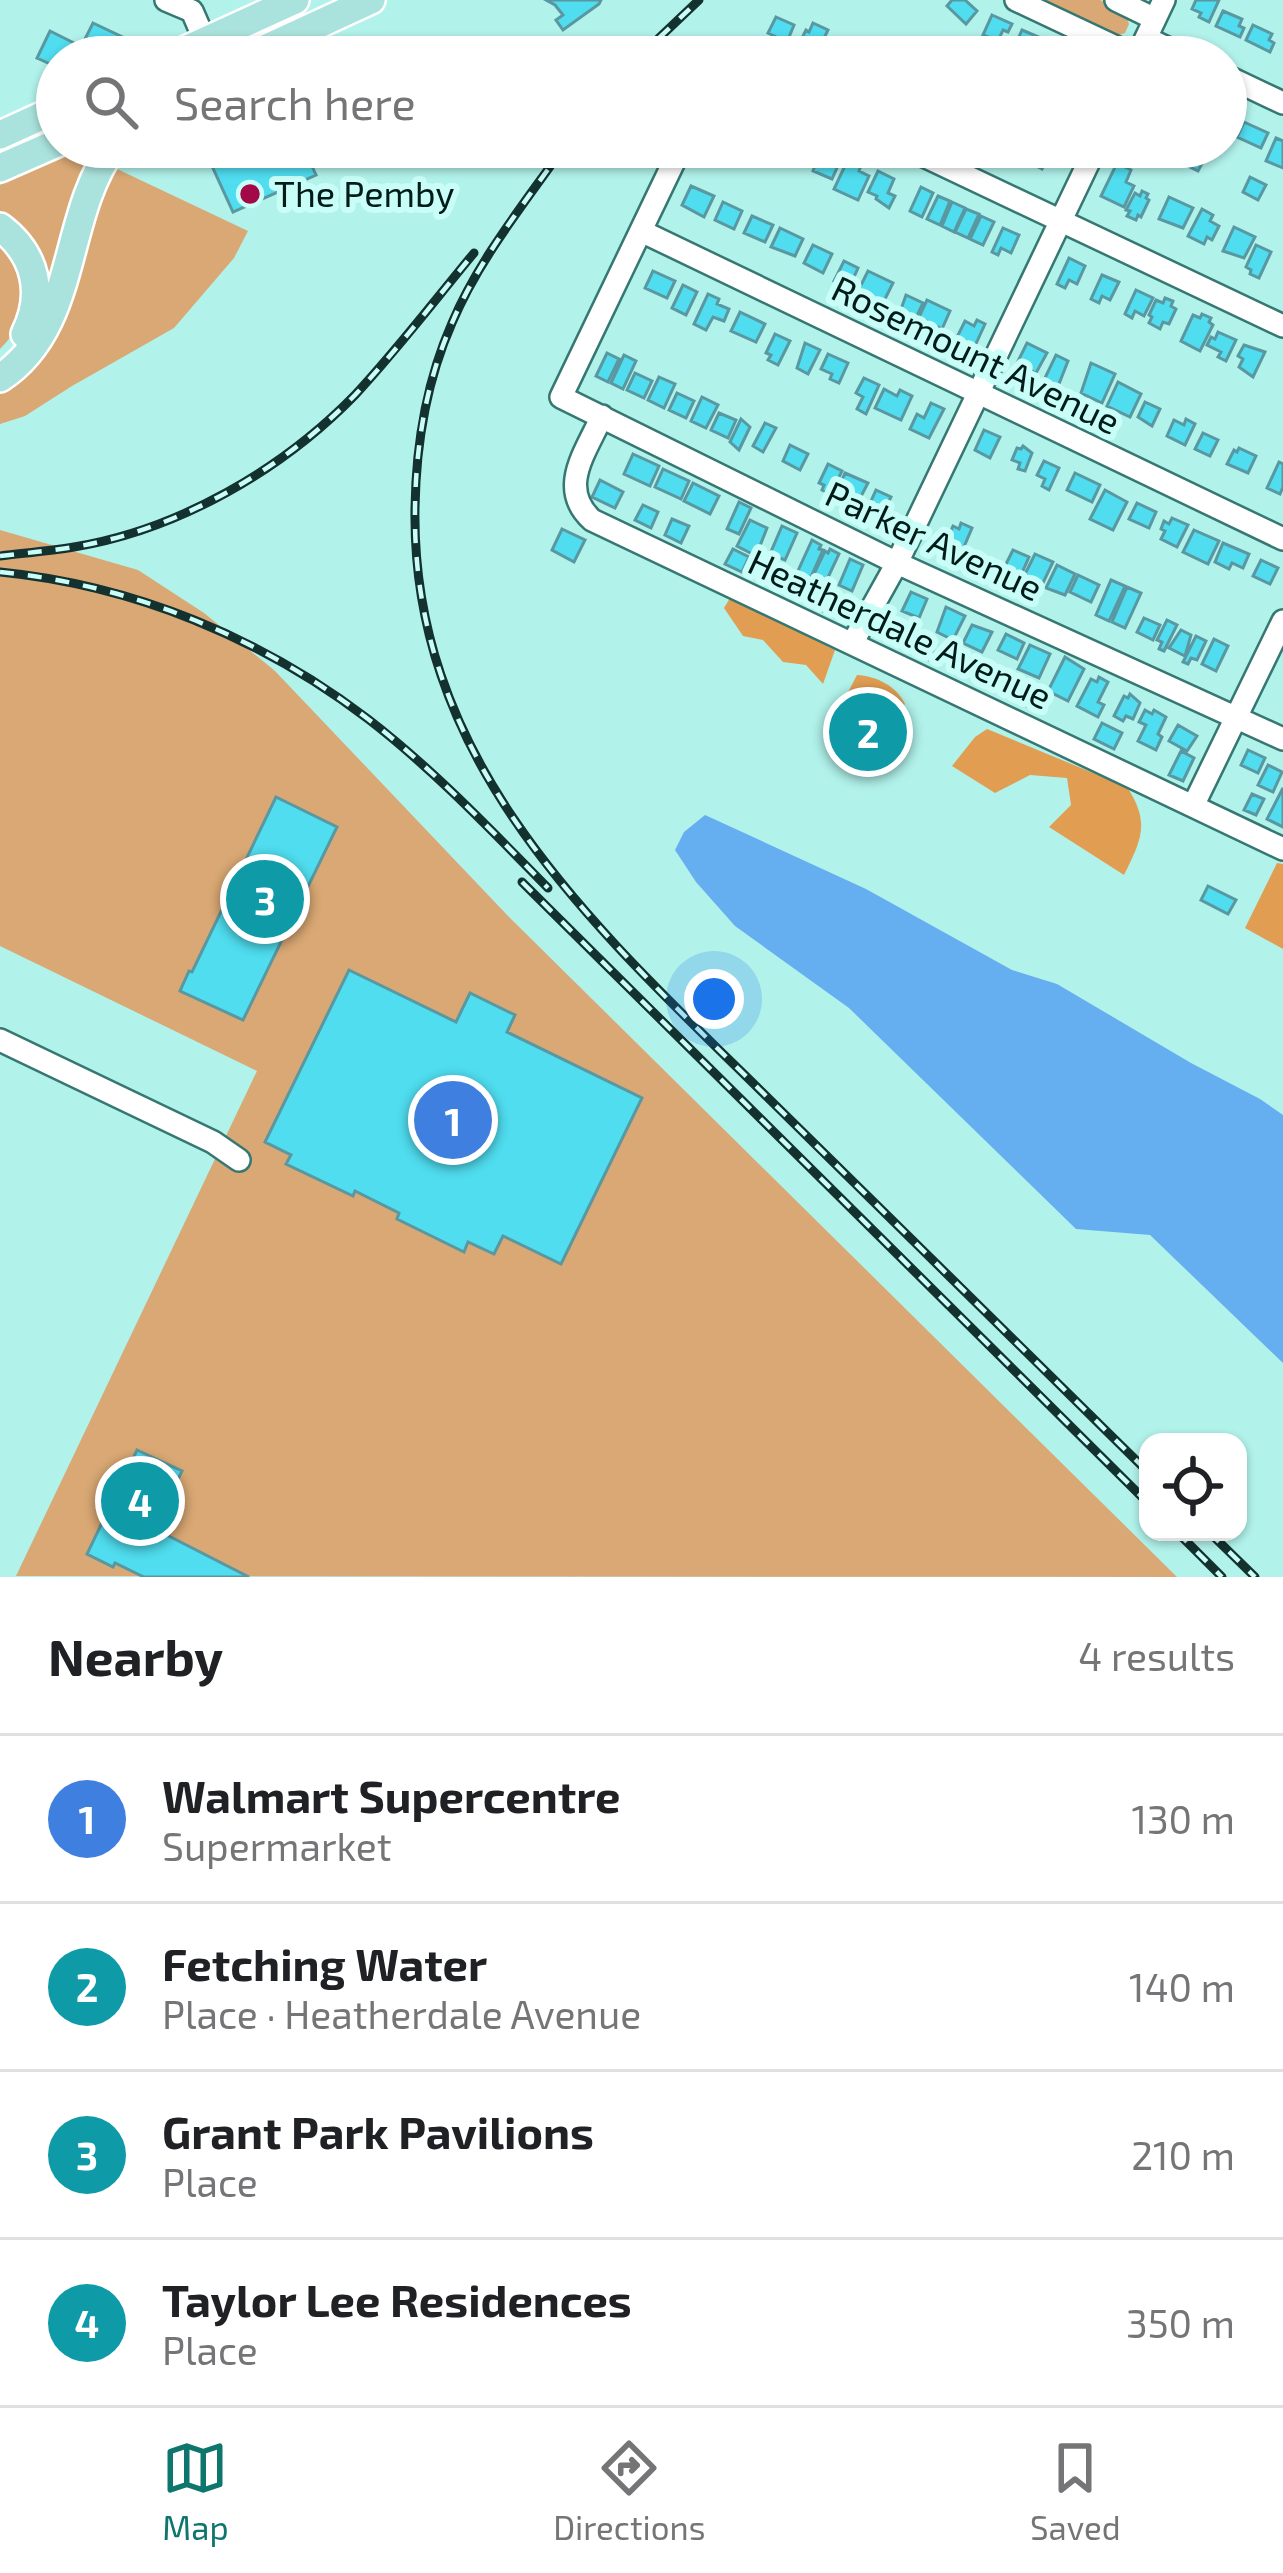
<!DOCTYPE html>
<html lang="en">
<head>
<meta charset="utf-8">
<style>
  body { margin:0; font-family:"Exo 2",sans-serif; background:#f2f2f2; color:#202124 }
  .controls { position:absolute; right:36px; bottom:36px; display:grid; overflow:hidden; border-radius:24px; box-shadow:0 3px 9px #0004 }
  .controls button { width:108px; height:108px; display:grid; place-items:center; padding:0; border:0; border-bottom:3px solid #e0e0e0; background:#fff; color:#202124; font:60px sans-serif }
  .you { position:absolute; left:714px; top:999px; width:42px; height:42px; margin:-30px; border:9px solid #fff; border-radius:50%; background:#1a73e8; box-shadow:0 0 0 18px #1a73e833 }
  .badge { display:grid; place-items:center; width:78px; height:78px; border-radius:50%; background:#0f766e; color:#fff; font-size:39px; font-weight:700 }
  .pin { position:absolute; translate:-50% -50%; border:6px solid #fff; box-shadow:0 3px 12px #0006 }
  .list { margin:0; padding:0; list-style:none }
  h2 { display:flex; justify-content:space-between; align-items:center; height:156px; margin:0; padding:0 48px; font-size:51px }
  h2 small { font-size:39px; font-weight:400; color:#757577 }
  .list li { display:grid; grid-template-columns:78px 1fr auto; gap:36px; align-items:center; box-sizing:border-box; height:168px; padding:0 48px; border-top:3px solid #e0e0e0 }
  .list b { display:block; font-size:45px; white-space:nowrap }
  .list p { margin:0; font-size:39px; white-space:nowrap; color:#757577 }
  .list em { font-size:39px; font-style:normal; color:#757577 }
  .icon { flex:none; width:66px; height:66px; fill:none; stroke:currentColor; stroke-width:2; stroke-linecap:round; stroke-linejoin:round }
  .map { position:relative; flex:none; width:1283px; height:1577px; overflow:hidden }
  .search { position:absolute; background:#fff; box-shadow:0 3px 9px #0004; left:36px; right:36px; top:36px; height:132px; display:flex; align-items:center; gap:30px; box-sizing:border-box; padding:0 42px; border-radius:66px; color:#757577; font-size:45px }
  .sheet { height:828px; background:#fff }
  nav { display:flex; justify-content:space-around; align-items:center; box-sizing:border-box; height:168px; border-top:3px solid #e0e0e0; background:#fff; font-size:33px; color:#757577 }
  nav a { display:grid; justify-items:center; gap:6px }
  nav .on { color:#0f766e }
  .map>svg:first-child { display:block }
</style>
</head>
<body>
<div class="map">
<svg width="1283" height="1577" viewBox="0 0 1283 1577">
  <rect width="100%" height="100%" fill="#b1f2eb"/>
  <!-- green -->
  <path fill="#d9a874" d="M1036,0H1100L1125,12L1129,24L1125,33L1115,36Z
    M78,147H103L51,298L0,218V185Z
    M115,168L248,231L234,258L174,328L72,386L25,416L0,424V389L98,192Z
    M0,239C32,276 36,313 0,349Z
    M0,530L138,570L204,613L275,671L509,917L1177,1577L16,1576L257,1071L0,946Z"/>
  <!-- forest -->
  <path fill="#e19e53" d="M730,598L835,650L823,684L806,665L783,662L763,640L743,636L724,608Z
    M857,675C876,676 897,686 905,704L889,727L844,700Z
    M987,729L1127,787C1150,822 1142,839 1124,875L1049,827L1071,805L1067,778L1030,775L995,793L952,766L975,737Z
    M1277,863L1283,864V949L1245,928Z"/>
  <!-- water -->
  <path fill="#65aef0" d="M705,815L866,889L1012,970L1057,984L1191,1063L1260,1099L1283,1115V1363L1150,1235L1076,1229L849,1008L735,926L696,882L675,850L684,832Z"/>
  <!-- building -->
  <path fill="#4fddef" stroke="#5998a1" stroke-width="3" d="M546,0H601L599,4L563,30L556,20L563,15L555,5Z
    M952,0H965L977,11L966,24L947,6Z
    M1196,0H1219L1209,22L1199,17L1201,13L1192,9Z
    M1223,11L1242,19L1239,26L1244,28L1240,37L1216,26Z
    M992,15L1012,24L1008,32L1003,30L998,41L983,35Z
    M776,17L794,25L787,42L768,33Z
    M93,23L133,42L132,44L111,54L84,41Z
    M813,23L828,30L816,55L798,46L806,30L809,32Z
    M1253,25L1272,34L1269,40L1274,43L1270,52L1246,40Z
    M1022,30L1041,38L1032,57L1013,50Z
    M50,31L94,53L92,57H57V67L37,58Z
    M408,43L439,57H377Z
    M1052,43L1072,53L1070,57H1045Z
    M1226,109L1240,116L1226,145Z
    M1244,122L1268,133L1261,148L1237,137Z
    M1276,138L1283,141V168L1266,161Z
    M220,147H314L305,151L316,175L233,212L207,155Z
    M822,147H833L844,152L832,179L813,171Z
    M1033,147L1049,154L1042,169L1027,161Z
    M1164,147H1189L1182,162L1162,153Z
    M1192,147L1207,154L1198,171L1184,164Z
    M850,155L863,161L859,171L869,176L858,200L834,189Z
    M1117,163L1131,170L1126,182L1134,186L1124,207L1101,196Z
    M878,171L894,179L888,193L895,196L889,208L876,199L877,196L868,192Z
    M1250,177L1266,185L1258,200L1243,192Z
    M691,186L714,196L704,217L682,205Z
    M921,187L933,193L922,217L910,211Z
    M1142,191L1148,194L1146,198L1149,200L1141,217L1138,215L1136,220L1127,216L1130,211L1126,210L1135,193L1140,196Z
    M938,196L950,201L940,225L927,219Z
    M1169,197L1193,208L1183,228L1159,219Z
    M723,202L742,211L734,229L715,220Z
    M952,202L965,208L954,232L942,226Z
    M966,209L979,214L968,238L955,232Z
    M1202,209L1213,215L1210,221L1219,226L1212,240L1207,237L1204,244L1188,236Z
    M752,216L773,225L765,242L744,233Z
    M981,216L994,222L983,245L970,239Z
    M1234,227L1255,237L1244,258L1223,251Z
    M780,228L803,239L795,256L771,247Z
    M1003,228L1019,235L1011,253L1001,248L998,255L992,252Z
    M813,245L832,254L823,273L804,263Z
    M1256,245L1271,252L1259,278L1250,274L1251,270L1246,267Z
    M1069,258L1085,266L1077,284L1069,280L1065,288L1057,284Z
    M844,261L858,268L850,286L834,281Z
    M653,271L675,281L667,298L645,288Z
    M868,271L893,283L883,303L858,291Z
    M1102,275L1119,282L1110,300L1102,296L1099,303L1091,299Z
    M683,285L697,292L686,315L672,308Z
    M1136,290L1153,298L1144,316L1135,311L1132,318L1125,314Z
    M708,294L719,299L717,304L729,309L724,321L713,317L706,330L694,324Z
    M906,295L923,303L915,320L900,312Z
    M1165,298L1173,301L1171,306L1176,309L1169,324L1163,322L1160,329L1149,323L1152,317L1149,315L1156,300L1163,303Z
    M927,300L950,311L942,329L919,317Z
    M740,312L765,324L756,342L731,331Z
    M1202,314L1211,318L1209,322L1213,325L1200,351L1181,341L1193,315L1200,318Z
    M977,320L985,324L974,348L956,339L965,321L974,326Z
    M1218,332L1236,340L1226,361L1218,357L1221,352L1207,345L1211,337L1215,339Z
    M775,334L790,341L778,365L768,360L771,355L766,353Z
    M805,343L820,350L808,374L797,368Z
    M1027,343L1047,353L1036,373L1017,363Z
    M1244,345L1265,352L1253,377L1239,367L1243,359L1238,356Z
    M607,353L619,359L608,382L596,376Z
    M828,354L848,363L839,383L830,379L832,374L821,369Z
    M624,355L636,361L623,389L611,383Z
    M1056,355L1068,361L1057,389L1043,382Z
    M1091,363L1115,374L1102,403L1081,393Z
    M635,373L652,381L644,398L627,390Z
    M659,377L675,384L664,408L648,400Z
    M864,378L879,385L866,414L857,409L863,397L856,393Z
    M1118,382L1141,394L1130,417L1107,406Z
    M884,389L897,396L900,390L912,396L901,420L875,408Z
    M677,393L694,401L686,418L669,410Z
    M702,397L718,405L706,428L691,421Z
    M1145,402L1160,409L1152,426L1138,417Z
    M931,403L944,409L929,438L910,429L917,414L924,418Z
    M719,413L736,420L728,438L711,430Z
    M741,419L750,427L739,450L730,442Z
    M1186,419L1195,424L1185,445L1167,436L1174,420L1184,425Z
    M765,423L776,428L763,452L753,446Z
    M984,430L1000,437L990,458L975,450Z
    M1203,433L1218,440L1210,456L1195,449Z
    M790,445L808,454L800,470L783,461Z
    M1023,446L1032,453L1025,471L1018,469L1020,463L1012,460L1017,448L1021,449Z
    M1239,448L1256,456L1248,473L1227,464L1234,450L1237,452Z
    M633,454L659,466L650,486L624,474Z
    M1044,461L1059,468L1049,490L1042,486L1045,479L1037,475Z
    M1279,462L1283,464V487L1280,494L1267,488Z
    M828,464L842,471L831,494L822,490L824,485L819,483Z
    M663,469L689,481L681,499L655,487Z
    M845,473L868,483L857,504L836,494Z
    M1075,473L1100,485L1092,502L1067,490Z
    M600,480L623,492L615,508L592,497Z
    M693,483L719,496L710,514L684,501Z
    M876,490L891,497L881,517L867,510Z
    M1105,490L1127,502L1113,530L1090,519Z
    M739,502L751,508L739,534L727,529Z
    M1137,503L1156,512L1149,528L1129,519Z
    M643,505L658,512L651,528L635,520Z
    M1172,518L1188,525L1177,547L1161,539L1165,531L1161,529L1164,521L1169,524Z
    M672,519L689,526L681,543L665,535Z
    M750,520L767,528L756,556L737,546Z
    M961,523L972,528L963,549L946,542L953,526L959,529Z
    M782,526L797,533L785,560L770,554Z
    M562,529L585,540L574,562L552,550Z
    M1194,530L1219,541L1208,564L1183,552Z
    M812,540L821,545L819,549L823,550L810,579L797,573Z
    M1223,543L1249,554L1243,568L1232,563L1229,569L1215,562Z
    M733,549L749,557L742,572L725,564Z
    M830,549L839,554L824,586L811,580L825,551L828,553Z
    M1013,550L1029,557L1021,575L1008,572L1009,570L1004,568Z
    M1035,554L1053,562L1042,585L1024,576Z
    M850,559L863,565L852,591L839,585Z
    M1261,560L1278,568L1270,584L1253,576Z
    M1057,565L1075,574L1065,595L1046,588Z
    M1078,575L1099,585L1091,602L1070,592Z
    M1111,580L1125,586L1109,621L1096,615Z
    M1127,587L1141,593L1125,628L1112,622Z
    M823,590L838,598L830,614L814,607Z
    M911,592L927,599L919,618L902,611Z
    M946,607L965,616L953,640L937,632Z
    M1144,618L1160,625L1153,640L1137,632Z
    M1167,620L1177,625L1164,651L1159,649L1162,642L1157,640Z
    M972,625L992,632L982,652L963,643Z
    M899,630L918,639L912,652L893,643Z
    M1181,630L1191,635L1185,656L1169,648Z
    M1006,634L1024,643L1017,659L998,650Z
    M1196,636L1206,641L1197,660L1191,658L1188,664L1183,662Z
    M921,638L936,645L929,660L914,653Z
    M1214,639L1228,646L1216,671L1202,664Z
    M1030,645L1050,654L1039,678L1018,669Z
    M1065,657L1084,669L1068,701L1048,691Z
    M1099,677L1108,682L1098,702L1104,705L1098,717L1077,706L1091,679L1097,682Z
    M1026,689L1040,695L1033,709L1020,703Z
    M1130,694L1140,703L1133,719L1126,716L1123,721L1114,716L1124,696L1128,698Z
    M1145,710L1152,714L1154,710L1166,717L1158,734L1162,737L1156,750L1138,741L1146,725L1139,722Z
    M1102,723L1122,733L1114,749L1094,739Z
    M1178,725L1197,736L1187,751L1169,741Z
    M1248,750L1265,758L1258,773L1241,765Z
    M1181,751L1194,758L1183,781L1169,775Z
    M1268,765L1282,772L1273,792L1258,785Z
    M1283,788V827L1267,819Z
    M1252,794L1264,799L1256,815L1244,810Z
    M276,797L337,827L243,1020L180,991L189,971L192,972Z
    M1208,886L1236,900L1228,914L1201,900Z
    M349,970L456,1022L470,993L515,1015L507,1032L642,1098L561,1264L503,1236L494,1254L468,1242L464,1252L397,1219L399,1213L355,1191L353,1196L286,1164L291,1155L265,1142Z
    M137,1450L182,1471L153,1531L156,1532L157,1530L249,1577H144L115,1563L113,1567L87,1554Z"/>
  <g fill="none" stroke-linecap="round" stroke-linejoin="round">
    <!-- minor casing -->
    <g stroke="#377771" stroke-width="26">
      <path id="minor" d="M166,0L192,11L212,57
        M1016,0L1137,57
        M1116,0L1155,19
        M1146,38L1186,57
        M1137,57L1164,0
        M1226,76L1283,103
        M681,147L561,397L897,563L1283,739
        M905,147L1283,326
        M641,231L1283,539
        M602,416C586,452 557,488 592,520L1283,849
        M853,642L897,563L1096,147
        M1193,806L1283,621
        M0,1040L213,1142L239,1160"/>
    </g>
    <!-- major casing -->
    <g stroke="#fff" stroke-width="32">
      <path id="major" d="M170,57L295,0
        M247,57L371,0
        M0,135L57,109
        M0,168L57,143
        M0,227C36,254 45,294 25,334
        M0,378C79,326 61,217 113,147"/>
    </g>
    <!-- minor -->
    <use href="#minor" stroke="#fff" stroke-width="21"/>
    <!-- major -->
    <use href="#major" stroke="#aae3dd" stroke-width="27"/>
    <!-- rail casing -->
    <g stroke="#13312f" stroke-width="9">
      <path id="rail" d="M639,57L699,0
        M564,147C524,204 479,259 452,323C426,382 416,444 415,508C411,762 593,926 760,1090C889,1217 1019,1345 1148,1472
        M0,556C25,553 49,551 74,547C178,530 282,470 355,395C397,350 435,300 474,253
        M0,572C133,585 262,638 368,719C433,769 491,830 548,888
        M522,882L1148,1503
        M1177,1532L1222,1577
        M1209,1532L1255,1577"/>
    </g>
    <!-- rail -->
    <use href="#rail" stroke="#c9fdf7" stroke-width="4.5" stroke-dasharray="14" stroke-linecap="butt"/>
  </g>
  <!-- markers -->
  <circle fill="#a20946" stroke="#c9fdf7" stroke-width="4.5" cx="250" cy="194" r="12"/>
  <g text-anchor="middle" stroke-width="12" stroke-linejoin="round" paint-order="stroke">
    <!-- poi labels -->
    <g font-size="36" fill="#011b19" stroke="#c9fdf7" text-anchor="start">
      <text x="274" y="207">The Pemby</text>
    </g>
    <!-- street labels -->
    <g font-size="36" fill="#011b19" stroke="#c9fdf7">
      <text transform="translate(976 355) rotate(26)" y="13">Rosemount Avenue</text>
      <text transform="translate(934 541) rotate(25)" y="13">Parker Avenue</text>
      <text transform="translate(900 629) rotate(25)" y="13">Heatherdale Avenue</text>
    </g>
  </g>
</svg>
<div class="controls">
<button><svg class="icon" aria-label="locate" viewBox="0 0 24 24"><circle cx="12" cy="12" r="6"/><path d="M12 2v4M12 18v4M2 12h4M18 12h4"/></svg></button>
</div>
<div class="you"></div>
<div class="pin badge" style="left:453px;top:1120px;background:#3f7fe0">1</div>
<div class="pin badge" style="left:868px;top:732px;background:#0f9aa8">2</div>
<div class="pin badge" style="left:265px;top:899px;background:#0f9aa8">3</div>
<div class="pin badge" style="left:140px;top:1501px;background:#0f9aa8">4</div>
<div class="search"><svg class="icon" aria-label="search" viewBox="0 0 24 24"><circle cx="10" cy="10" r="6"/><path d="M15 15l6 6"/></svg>Search here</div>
</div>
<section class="sheet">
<h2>Nearby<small>4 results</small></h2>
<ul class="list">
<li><span class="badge" style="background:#3f7fe0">1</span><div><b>Walmart Supercentre</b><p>Supermarket</p></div><em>130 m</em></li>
<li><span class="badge" style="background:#0f9aa8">2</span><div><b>Fetching Water</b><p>Place · Heatherdale Avenue</p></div><em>140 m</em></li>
<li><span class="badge" style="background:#0f9aa8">3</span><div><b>Grant Park Pavilions</b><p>Place</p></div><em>210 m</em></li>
<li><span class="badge" style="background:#0f9aa8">4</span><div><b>Taylor Lee Residences</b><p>Place</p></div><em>350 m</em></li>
</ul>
</section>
<nav>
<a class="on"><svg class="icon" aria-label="map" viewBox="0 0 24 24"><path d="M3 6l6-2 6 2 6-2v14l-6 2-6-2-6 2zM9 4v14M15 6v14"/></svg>Map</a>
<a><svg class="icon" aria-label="directions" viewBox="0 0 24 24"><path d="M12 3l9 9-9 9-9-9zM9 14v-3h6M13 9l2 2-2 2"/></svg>Directions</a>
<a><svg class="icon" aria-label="saved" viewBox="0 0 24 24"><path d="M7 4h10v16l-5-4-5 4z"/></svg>Saved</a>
</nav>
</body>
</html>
